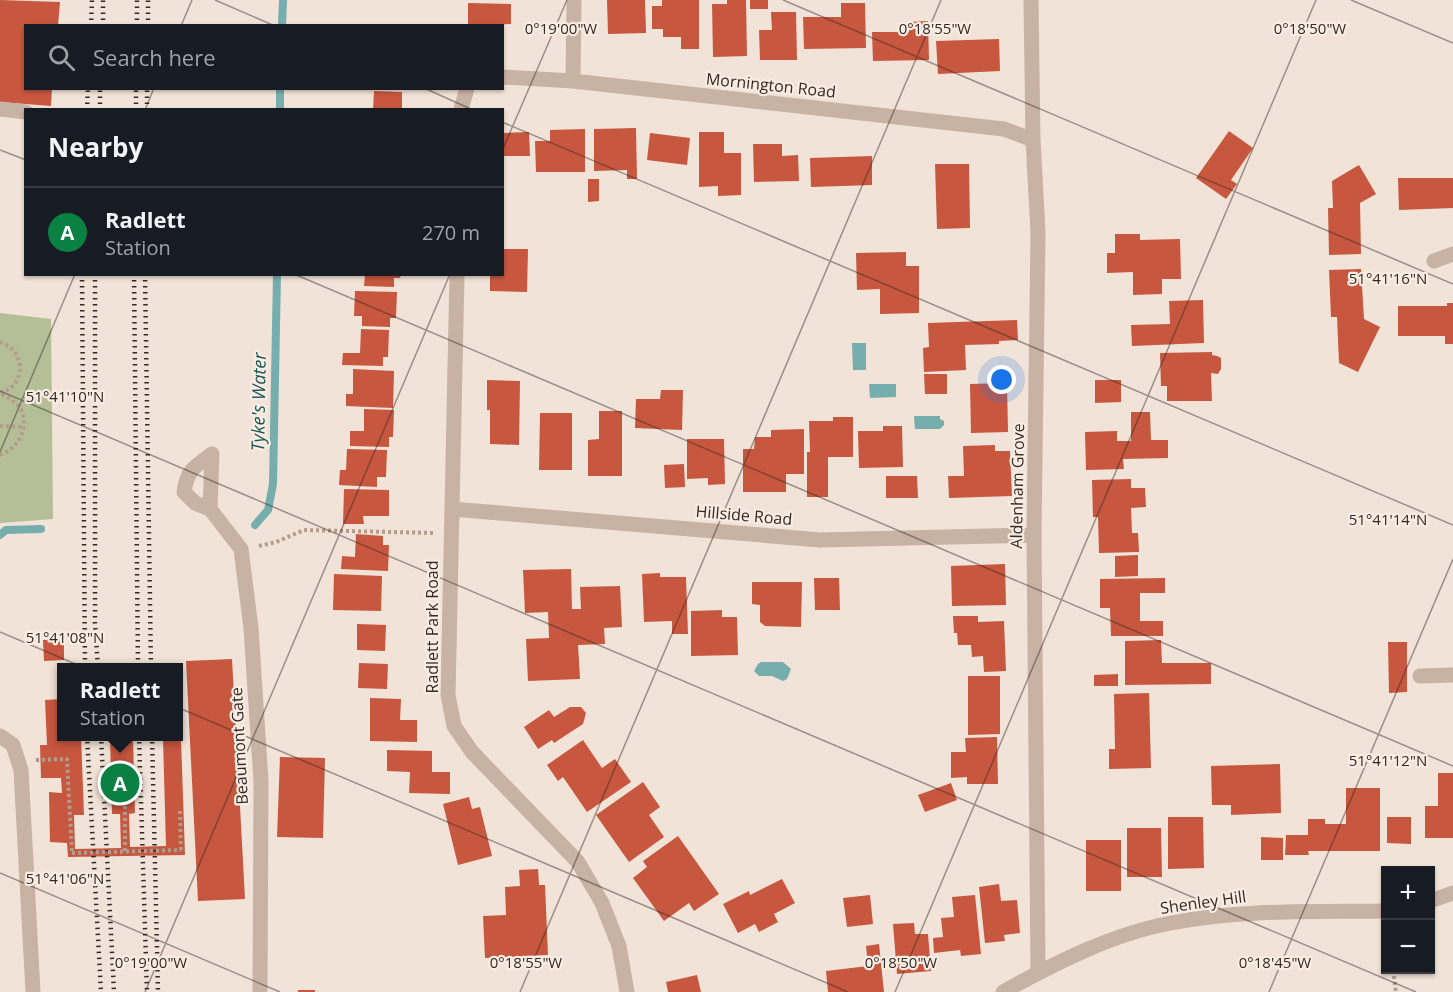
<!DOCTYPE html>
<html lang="en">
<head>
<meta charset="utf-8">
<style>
  body { margin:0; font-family:"Open Sans",sans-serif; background:#242831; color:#f1f3f6 }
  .controls { position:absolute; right:18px; bottom:18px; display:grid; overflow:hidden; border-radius:0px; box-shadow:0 2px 4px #0004 }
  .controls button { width:54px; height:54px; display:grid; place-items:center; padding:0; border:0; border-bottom:2px solid #363941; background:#171b24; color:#f1f3f6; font:30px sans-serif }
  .you { position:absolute; left:1002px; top:380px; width:21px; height:21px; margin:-15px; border:4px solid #fff; border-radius:50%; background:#1a73e8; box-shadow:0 0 0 9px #1a73e833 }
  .badge { display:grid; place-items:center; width:39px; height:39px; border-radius:50%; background:#0b8043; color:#fff; font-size:20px; font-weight:700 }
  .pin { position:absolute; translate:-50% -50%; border:3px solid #fff; box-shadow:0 2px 6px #0006 }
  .popup { position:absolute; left:57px; top:663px; width:126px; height:78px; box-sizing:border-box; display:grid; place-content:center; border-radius:0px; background:#171b24; filter:drop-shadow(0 2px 4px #0005); font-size:20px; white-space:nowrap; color:#9ea1a6 }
  .popup b { font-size:22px; color:#f1f3f6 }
  .popup::after { content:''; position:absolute; left:50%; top:100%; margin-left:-12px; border:12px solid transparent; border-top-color:#171b24 }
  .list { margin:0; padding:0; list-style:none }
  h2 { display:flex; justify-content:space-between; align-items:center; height:78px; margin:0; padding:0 24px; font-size:26px }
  h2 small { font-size:20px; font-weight:400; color:#9ea1a6 }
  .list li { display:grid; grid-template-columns:39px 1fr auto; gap:18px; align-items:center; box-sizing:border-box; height:90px; padding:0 24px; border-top:2px solid #363941 }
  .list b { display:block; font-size:22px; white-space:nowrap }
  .list p { margin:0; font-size:20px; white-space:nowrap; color:#9ea1a6 }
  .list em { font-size:20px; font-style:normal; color:#9ea1a6 }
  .icon { flex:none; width:33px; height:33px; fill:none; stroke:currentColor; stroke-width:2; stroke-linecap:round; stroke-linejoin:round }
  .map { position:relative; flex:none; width:1453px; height:992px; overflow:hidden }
  .search { position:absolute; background:#171b24; box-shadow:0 2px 4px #0004; left:24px; top:24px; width:480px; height:66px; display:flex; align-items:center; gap:15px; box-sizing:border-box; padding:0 21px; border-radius:0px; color:#9ea1a6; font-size:22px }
  .panel { position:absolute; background:#171b24; box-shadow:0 2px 4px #0004; left:24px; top:108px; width:480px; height:168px; border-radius:0px }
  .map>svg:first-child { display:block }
</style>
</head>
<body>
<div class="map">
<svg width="1453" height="992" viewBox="0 0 1453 992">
  <rect width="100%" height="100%" fill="#f1e3d7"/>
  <!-- green -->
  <path fill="#b4bf97" d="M0,313L51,319L53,519L0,523Z"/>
  <!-- water -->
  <path fill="#76aead" d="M852,343H866V370H853Z
    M869,384H896V397L870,398Z
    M914,416H940V419L944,421V425L940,429H915Z
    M761,662H783L791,669L787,679L783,681L772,676H759L754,671L758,664Z"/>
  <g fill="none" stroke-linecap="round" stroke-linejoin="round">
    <!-- stream -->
    <path stroke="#76aead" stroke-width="8" d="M282,26L283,0
      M280,110V88
      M255,525L268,510L273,484L277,274
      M0,535L6,530L41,529"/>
  </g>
  <!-- building -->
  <path fill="#c7573f" d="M0,0L60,2L58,26H26V88H52L51,106L0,102Z
    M607,0H645L646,33L608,34Z
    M662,0H699V49H681V37H663V29H652V6H662Z
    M727,0H746L747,56L713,57L712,4H727Z
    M750,0H768V9H750Z
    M468,3L511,4V24L468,26Z
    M841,3H865L866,48L804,49L803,17H841Z
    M771,12H796L797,60H760L759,30H772Z
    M928,21L929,60L873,61L872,32H909V22Z
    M999,39L1000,71L938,74L936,41Z
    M374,91L402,92V110H373Z
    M636,128L637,179H627V170L594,171V129Z
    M585,129V172H536L535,141H550V130Z
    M1229,131L1253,148L1231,180L1237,184L1226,199L1196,178Z
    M529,132L530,156H502V133Z
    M699,132H724V153H741V195L718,196V186L699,187Z
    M650,133L690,138L687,165L647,160Z
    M753,144H782V156L798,155L799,181L754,182Z
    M872,156V185L811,187L810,158Z
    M935,164H969L970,228L937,229Z
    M1359,165L1376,194L1360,203L1361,254L1329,255L1328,208H1333L1332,181Z
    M1398,178H1453V208L1399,210Z
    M588,179H599V201L588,202Z
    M1115,234H1140V240L1180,239L1181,279H1162V294L1133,295V272L1107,273V253H1115Z
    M502,249H528L527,292L490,291V274H502Z
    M906,252V266H919V313L880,314V289L857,290L856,253Z
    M1361,269L1364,319L1380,327L1358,372L1339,363L1337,317H1331L1329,270Z
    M365,274H401L400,278H394V287L364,286Z
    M355,291L397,292L396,318H390V327L362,326V316H354Z
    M1203,300L1204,343L1132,346L1131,325L1170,324L1169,301Z
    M1447,303H1453V344H1445V336H1398V306H1447Z
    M1017,320L1018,340L999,341V344L965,345L966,370L924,372L923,348L929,347L928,323Z
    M361,329L389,330L388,357H383V366L342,365L343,353H360Z
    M1212,352V355L1217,356L1221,358V369L1218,374L1211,373L1212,401H1167V386H1161L1160,353Z
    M353,369L394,371L393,408L346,406V394H353Z
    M924,374H947V394H925Z
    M487,380L520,381L519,445L490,444V410H487Z
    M1095,380H1121V402L1095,403Z
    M1007,383L1008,432L971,433L970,384Z
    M661,390H683L682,430L635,428L636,399H660Z
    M364,409L394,410L393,437H389V447L350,446V431H364Z
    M599,411H622V476H588V440L599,439Z
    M1131,412H1150L1151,440H1168V458L1123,459L1124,469L1086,470L1085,432L1117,431V441H1131Z
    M540,413H572V470H539Z
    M833,417H853V457H828V497H807V452H810L809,421H833Z
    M883,426H902L903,467L859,468L858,431H883Z
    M804,429V474H786V492H743V449H754L755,437H771V430Z
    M687,439H724L725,484L708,485V478L687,479Z
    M995,445V451H1010L1012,496L949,498L948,476H964L963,446Z
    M347,449L387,450L386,477H377V487L339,485L340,470H346Z
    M684,464L685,487L665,488L664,465Z
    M886,476H917L918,498H886Z
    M1131,479V488H1145L1146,507L1131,508L1132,533H1138L1139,552L1099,553L1098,517H1093L1092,480Z
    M344,489L389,490V516H363L364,524H343Z
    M356,534L383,536V545H389L388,571L341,569L342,556L355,557Z
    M1138,555V576L1115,577V556Z
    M1005,564L1006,605L952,606L951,566Z
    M571,569L572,609H581L580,587L620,586L622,627L604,628L605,644L578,645L580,679L528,681L526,639L549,638L548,612L525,613L523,570Z
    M660,573V577H686L688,634H672V621L644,622L642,574Z
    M334,574L382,576L381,611L333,610Z
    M814,578H839L840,610H815Z
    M1165,578V593H1140V621H1163V636H1111L1110,608H1100V579Z
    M752,582H802L801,627L765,626L760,622V605L752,604Z
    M722,610V617H737L738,655L691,656V611Z
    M953,616H978V622L1004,621L1006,671L984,672L983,656L972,657L971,645H958L957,633H954Z
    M357,624L386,625L385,651L357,650Z
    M64,639V660L44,661L43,640Z
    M1161,640L1162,663H1211V684L1125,685V641Z
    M1388,642H1407V692L1389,693Z
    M232,659L245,899L198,901L186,661Z
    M359,663L388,664L387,689L358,688Z
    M1118,674V686H1094V675Z
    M968,676H1000V734L968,735Z
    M1149,693L1151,768L1109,769V749H1115L1114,694Z
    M370,698L401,699L400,720H417V742L370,741Z
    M62,699V736H81L84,815H74L75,849L121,848L120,814H112L110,737H133L135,813L129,814L130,847L166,846L163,739H181L185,855L68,857L67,843L50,842L49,792L62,793L61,778H41L40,745H47L45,700Z
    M570,707H581L586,713L583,724L554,743L552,740L538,749L524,727L549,710L554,717Z
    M997,737L998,784H967V777L951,778V752H966L965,738Z
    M583,740L602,768L615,759L631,782L587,812L563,777L558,781L547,765Z
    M387,750L432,751V772H450V794L409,793L410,772L387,771Z
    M280,757L325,758L323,838L277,837Z
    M1280,764L1281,813L1231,815V805H1212L1211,766Z
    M1438,773H1453V838H1425V806H1438Z
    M643,782L660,807L649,815L664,837L629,862L596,815Z
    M951,783L957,800L925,812L918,795Z
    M1346,788H1380V851H1308L1309,855H1285L1286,835H1308V819H1325V824H1346Z
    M469,797L472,809L480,807L492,856L458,865L443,804Z
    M1168,817H1203L1204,868L1168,869Z
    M1387,817H1411V844L1387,843Z
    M1127,828H1161L1162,877H1127Z
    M678,836L719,894L694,911L689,903L664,921L633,878L647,867L643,861Z
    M1261,837L1283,838V860H1261Z
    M1086,840H1121V891H1086Z
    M538,869L539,885H545L548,955L485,958L483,916L506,915L505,887L520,886L519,870Z
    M782,879L795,903L774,914L778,922L759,932L755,924L738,933L723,904L749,891L750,895Z
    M999,884L1001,901L1017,900L1020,933L1004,935L1005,941L985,943L979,887Z
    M870,895L873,924L847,927L843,898Z
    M975,895L981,954L961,956L960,950L934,953L933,938L943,937L941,918L954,917L952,897Z
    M914,923L915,934H928L931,971L897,974L893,924Z
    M879,944L884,992H828L826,971L868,966L866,946Z
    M697,975L701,992H668L666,982Z
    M298,990H315V992H298Z"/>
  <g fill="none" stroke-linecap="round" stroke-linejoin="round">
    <!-- path -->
    <path stroke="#b49c8d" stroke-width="4" stroke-dasharray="3 3" stroke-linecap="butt" d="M0,342C26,350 27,386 0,393
      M0,426L24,427
      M0,455C18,449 31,426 20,408C15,401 7,397 0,393
      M259,546L276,542L304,530L435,533
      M36,760L67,759L72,853
      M125,806V851
      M180,811L181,850
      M1393,970L1396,992"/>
    <!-- service -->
    <path stroke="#c8b2a3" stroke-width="15" d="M0,109L26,112
      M210,509L241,549L251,628L261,781L260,992
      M210,509L195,503L184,492C187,470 195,466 212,454
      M210,509L212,454
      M1420,676L1453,675
      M0,736L13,745L21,770L33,992"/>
    <!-- minor -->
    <path stroke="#c8b2a3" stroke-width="15" d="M1031,0L1033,140L1038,232L1034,535L1038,973
      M502,77L573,81L1004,129L1033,140
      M573,81L574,0
      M461,110L467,88
      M1434,261L1453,254
      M457,274L448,695L454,726L472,752L578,862L602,903L619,946L627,992
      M452,509L820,540L1034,535"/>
    <!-- tertiary -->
    <path stroke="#c8b2a3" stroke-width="15" d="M1430,901L1453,893
      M1003,992C1055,963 1112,934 1171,923C1242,909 1314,912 1386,911"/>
    <!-- rail -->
    <path stroke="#332925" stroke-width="4.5" stroke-dasharray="1.5 4.5" stroke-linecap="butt" d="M91,26L92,0
      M103,26V0
      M137,26V0
      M148,26V0
      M87,110L88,88
      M100,110V88
      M136,110V88
      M147,110V88
      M82,274L85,668
      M95,274V623L98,668
      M134,274L138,668
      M145,274L151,668
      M87,736L101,992
      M101,736L114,992
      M139,736L147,992
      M152,736L158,992"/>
    <!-- path-bridge -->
    <path stroke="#b49c8d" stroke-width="4" stroke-dasharray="3 3" stroke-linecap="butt" d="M72,853L181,850"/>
  </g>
  <!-- ticks -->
  <path fill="none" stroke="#332925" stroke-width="1.5" stroke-opacity="0.45" d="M215,0L275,26M783,0L1453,284M1351,0L1453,43M181,26L192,0M424,88L473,110M145,110L154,88M502,122L1453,525M0,150L26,160M502,151L567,0M294,274L1453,766M0,391L1416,992M0,452L75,274M0,632L848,992M0,873L280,992M145,992L450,274M520,992L941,0M895,992L1316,0M1269,992L1453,559"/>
  <g text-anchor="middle" stroke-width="4.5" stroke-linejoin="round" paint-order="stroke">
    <!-- street labels -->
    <g font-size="16" fill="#332925" stroke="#f9ede3">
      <text transform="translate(771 85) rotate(6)" y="6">Mornington Road</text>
      <text transform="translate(1017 486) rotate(-89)" y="6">Aldenham Grove</text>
      <text transform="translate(744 515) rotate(5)" y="6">Hillside Road</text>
      <text transform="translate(432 627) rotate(-90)" y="6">Radlett Park Road</text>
      <text transform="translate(239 746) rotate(-93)" y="6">Beaumont Gate</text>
      <text transform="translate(1203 902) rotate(-8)" y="6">Shenley Hill</text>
    </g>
    <!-- water labels -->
    <g font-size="18" font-style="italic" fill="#1b5455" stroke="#f9ede3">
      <text transform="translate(259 402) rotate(-89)" y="6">Tyke's Water</text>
    </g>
  </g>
  <g font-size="15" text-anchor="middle" fill="#332925" stroke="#f9ede3" stroke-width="4.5" stroke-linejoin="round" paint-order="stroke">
    <text x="561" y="34">0°19'00"W</text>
    <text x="935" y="34">0°18'55"W</text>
    <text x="1310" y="34">0°18'50"W</text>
    <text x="1388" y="284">51°41'16"N</text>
    <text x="65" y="402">51°41'10"N</text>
    <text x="1388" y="525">51°41'14"N</text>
    <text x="65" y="643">51°41'08"N</text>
    <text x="1388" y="766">51°41'12"N</text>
    <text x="65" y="884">51°41'06"N</text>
    <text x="151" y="968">0°19'00"W</text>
    <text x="526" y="968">0°18'55"W</text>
    <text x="901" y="968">0°18'50"W</text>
    <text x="1275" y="968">0°18'45"W</text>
  </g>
</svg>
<div class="controls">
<button>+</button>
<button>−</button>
</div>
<div class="you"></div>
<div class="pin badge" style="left:120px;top:783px">A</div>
<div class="popup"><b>Radlett</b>Station</div>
<div class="search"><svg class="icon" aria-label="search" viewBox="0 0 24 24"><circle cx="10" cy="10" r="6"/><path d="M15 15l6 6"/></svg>Search here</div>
<section class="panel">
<h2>Nearby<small></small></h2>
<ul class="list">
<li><span class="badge">A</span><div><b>Radlett</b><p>Station</p></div><em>270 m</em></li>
</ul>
</section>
</div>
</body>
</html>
